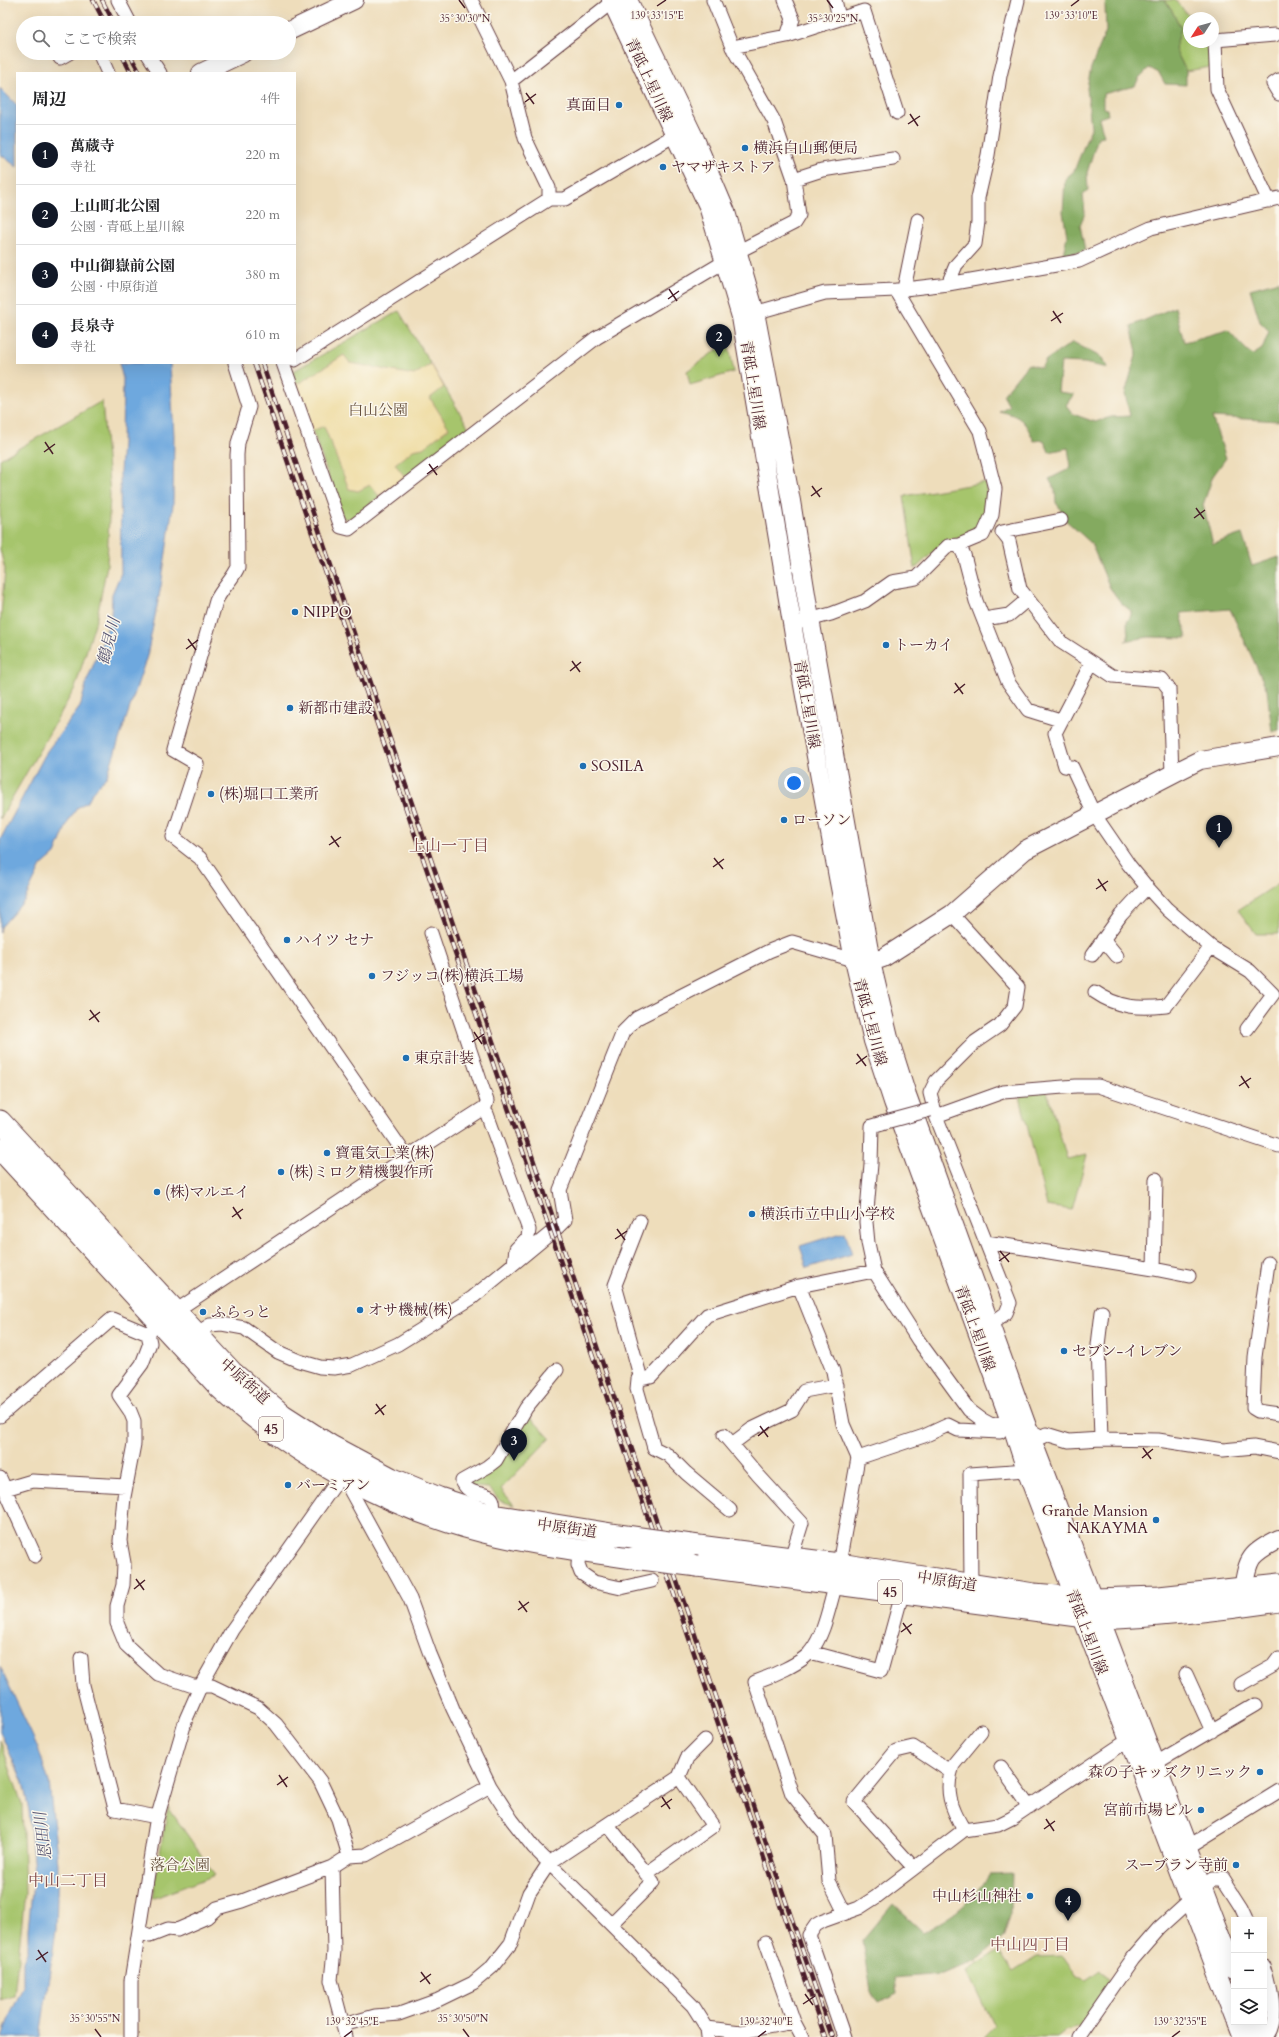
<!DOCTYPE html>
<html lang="ja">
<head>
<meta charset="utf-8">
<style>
  body { margin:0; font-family:Cardo,"Noto Serif JP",serif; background:#f2f2f2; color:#202124 }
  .controls { position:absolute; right:12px; bottom:12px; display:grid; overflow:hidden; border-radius:0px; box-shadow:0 4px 16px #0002 }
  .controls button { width:36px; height:36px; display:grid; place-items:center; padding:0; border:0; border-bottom:1px solid #e0e0e0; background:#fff; color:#202124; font:20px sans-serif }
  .compass { position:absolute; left:1183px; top:12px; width:36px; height:36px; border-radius:50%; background:#fff; box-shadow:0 4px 16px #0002; rotate:234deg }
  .you { position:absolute; left:794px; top:783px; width:14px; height:14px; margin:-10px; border:3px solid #fff; border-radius:50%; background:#1a73e8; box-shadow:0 0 0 6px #1a73e833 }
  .badge { display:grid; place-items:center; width:26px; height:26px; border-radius:50%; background:#111827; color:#fff; font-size:13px; font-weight:700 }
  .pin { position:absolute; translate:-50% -33px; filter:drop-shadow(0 1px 2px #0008) }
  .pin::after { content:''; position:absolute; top:21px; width:14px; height:12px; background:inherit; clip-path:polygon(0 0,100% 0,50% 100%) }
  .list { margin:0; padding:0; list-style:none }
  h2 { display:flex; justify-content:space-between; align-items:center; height:52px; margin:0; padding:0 16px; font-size:17px }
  h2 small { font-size:13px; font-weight:400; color:#757577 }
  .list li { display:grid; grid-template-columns:26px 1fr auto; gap:12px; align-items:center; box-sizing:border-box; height:60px; padding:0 16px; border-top:1px solid #e0e0e0 }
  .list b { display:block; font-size:15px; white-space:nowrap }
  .list p { margin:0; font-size:13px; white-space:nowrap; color:#757577 }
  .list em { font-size:13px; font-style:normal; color:#757577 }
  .icon { flex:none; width:22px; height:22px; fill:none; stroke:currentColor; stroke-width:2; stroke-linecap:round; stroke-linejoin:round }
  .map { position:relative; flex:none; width:1279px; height:2037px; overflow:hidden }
  .search { position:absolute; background:#fff; box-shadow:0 4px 16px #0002; left:16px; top:16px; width:280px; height:44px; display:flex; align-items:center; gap:10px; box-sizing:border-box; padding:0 14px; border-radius:22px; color:#757577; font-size:15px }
  .panel { position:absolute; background:#fff; box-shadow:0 4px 16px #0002; left:16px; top:72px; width:280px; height:292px; border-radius:0px }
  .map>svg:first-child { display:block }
</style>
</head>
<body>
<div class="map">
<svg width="1279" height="2037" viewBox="0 0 1279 2037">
  <rect width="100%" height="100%" fill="#fbf7ec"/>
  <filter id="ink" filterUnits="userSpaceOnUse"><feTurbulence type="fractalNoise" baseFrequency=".025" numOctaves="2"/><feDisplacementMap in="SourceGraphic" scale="8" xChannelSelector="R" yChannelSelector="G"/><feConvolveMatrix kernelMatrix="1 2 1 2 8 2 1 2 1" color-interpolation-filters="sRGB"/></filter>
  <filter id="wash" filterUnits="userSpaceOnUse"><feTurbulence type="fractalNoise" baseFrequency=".012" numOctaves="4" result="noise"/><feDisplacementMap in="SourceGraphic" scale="16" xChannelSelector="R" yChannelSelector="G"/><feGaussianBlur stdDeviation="0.9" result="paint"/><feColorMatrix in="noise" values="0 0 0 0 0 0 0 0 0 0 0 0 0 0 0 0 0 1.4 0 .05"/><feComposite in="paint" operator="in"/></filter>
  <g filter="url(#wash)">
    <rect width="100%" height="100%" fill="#edb"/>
    <!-- green -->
    <path fill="#a6c56c" stroke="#78724c" d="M1164,0H1175L1187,14H1191L1192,18H1189V42H1210L1211,67L1186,71L1175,49L1181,28L1172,11Z
      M399,311L469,428L350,519L343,518L292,372Z
      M728,342L734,372L690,385L687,371Z
      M102,401L110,494L107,565L97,617L75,688L0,819V626L5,569L0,550V459Z
      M986,482L987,513L982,529L956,539H947L915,569L904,496Z
      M1279,883V934H1256L1238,910Z
      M1047,1091L1067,1159L1087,1155L1072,1210L1047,1206L1019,1093Z
      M528,1415L550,1438L501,1489L514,1505L500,1501L489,1488L472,1487L467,1481L493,1469Z
      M0,1740L22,1804L25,1893L14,1996L0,2000Z
      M168,1807L215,1875L152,1899Z
      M999,1951L1013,1972L1037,1957L1063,1956L1078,1977L1086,1980L1100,1970L1109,1981L1080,2026L1066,2030L1057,2037H984L994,2027L967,1971Z"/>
    <!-- forest -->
    <path fill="#84aa60" stroke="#676446" d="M1106,0H1164L1172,11L1181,28L1175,49L1186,71V85L1165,84L1159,73L1149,68L1139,78L1135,86L1103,94V108L1107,109L1108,115L1099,118L1104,136L1098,137L1087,173L1088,190L1083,194L1085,213L1080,225L1085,250L1082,252L1063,254L1067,236L1063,212L1065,179L1074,171L1091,128L1087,88L1091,68L1106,31L1105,5Z
      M1279,281V421L1212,417L1226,458L1213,476L1203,505L1213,544L1242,534L1252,566L1279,557V730L1272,732L1267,690L1230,609L1181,613L1187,638L1149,637L1125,641L1128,640L1127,622L1131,615V611L1121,603L1110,588L1091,543L1062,517L1060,508L1056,503L1055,490L1049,479L1071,468L1068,448L1049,452L1044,440L1034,441C1025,421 1021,416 999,411L1009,406L1003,395L1028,364L1041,368L1046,360L1073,342L1102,358L1108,368L1084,363L1061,362L1058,392L1074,394L1066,405L1073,414L1095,422L1111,417L1130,416L1125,394L1137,352L1131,326L1175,307L1184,342L1228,330C1237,339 1242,347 1253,355L1262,349L1269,331L1260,322L1250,289Z
      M1012,1873L1011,1913L1003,1937L975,1962L941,1974L895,1978L897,1994L878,2003L871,1991L863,1940L893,1904L923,1932C956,1914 968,1906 989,1874Z"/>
    <!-- sand -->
    <path fill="#eeda9e" stroke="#9c7c64" d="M344,355L350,363L414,375L431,364L444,387L430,398L449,428L423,448L413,450L395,464L405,477L379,496L370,485L358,491L349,489L324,426L312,431L295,383L301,382Z"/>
    <!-- water -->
    <path fill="#6ea8de" stroke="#5c6484" d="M0,88L17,105V167L0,154Z
      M119,363H170L174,436L173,505L161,586L147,656L107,776L92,793L88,801L77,808L68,822L55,854L41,866L24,901L1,927L0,932V840L47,751L80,707L87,681L104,638L111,615L112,594L121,573L120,472L122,443L123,379Z
      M845,1232L852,1254L807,1268L800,1246Z
      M0,1666L38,1748L49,1782L58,1864L56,1930L40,2037H2L10,2015L23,1987V1961L28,1950V1929L34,1874L29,1811L23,1782L0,1732Z"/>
  </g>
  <g filter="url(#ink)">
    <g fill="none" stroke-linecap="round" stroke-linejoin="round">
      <!-- street casing -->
      <g stroke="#633c41" stroke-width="15">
        <path id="street" d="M118,0L130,23
          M471,0L511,81L525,138L549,188V199
          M713,0L732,47L774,121L794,179
          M785,0L793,19L787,36
          M835,0L839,18
          M732,47L787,36L864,11L897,113
          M99,53L108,73
          M147,53L160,73
          M60,58L69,53
          M1279,80L1273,84L1279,94
          M511,81L612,2
          M1269,201L1217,89L1215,40L1275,35
          M739,251L794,223L799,215L794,179L822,170L893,159
          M948,284L1079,261L1151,228L1279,198
          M904,289L918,220
          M896,290L980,431L995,489L992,515L983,535L959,545L964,555L976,601L1008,682L1028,710L1060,720
          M747,315L825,293L896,290L948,284L956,265L975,244L978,222V198L988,155L1000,76L1018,0
          M295,360L549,199H565L675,135
          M235,363L249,407L238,443L237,455L238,567C233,579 222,588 216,601L173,750L197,764L173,837L200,858L407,1157
          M283,363L341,527L349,529L596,338L724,262
          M1061,520L1002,532L1009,541L1020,589L1061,642L1092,662L1055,733L1065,766L1072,767L1094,814L1129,865L1147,887L1167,909L1211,947L1250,971L1273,994L1247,1029
          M984,619L1009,615L1028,599
          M801,622L831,614L865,601L892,582L916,578L948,546L959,545
          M1092,662L1113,676L1162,680L1169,689L1172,774
          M952,914L1018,987L1015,1006L1000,1025L975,1042L936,1081L930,1093L936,1116L1010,1303L1006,1313L991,1324
          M431,933L487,1101L484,1111
          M1103,939L1117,956
          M1092,955L1121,915L1147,887
          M1095,992C1118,1008 1139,1009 1166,1006L1211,947
          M936,1116L1003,1092L1076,1086H1098L1279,1146
          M882,1123L872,1126L871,1164L866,1222L868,1243L874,1271L918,1340L969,1410L981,1419L992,1425L1010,1421
          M1156,1179L1154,1269L1189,1276
          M640,1221L615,1285L641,1379L651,1377L707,1315L799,1286L833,1371L843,1424L858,1458L839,1564
          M986,1242L1154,1269
          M1268,1263L1255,1357L1253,1408L1258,1411L1279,1414
          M799,1286L874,1271
          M196,1334L210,1325L222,1324L244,1328L278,1352L299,1361L320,1367L334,1368L352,1365L398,1344L472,1298L557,1228L565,1220L560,1190L623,1032L637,1018L769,951L792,942L854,960
          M641,1379H638L637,1389L654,1448L668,1455L686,1473L730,1510
          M0,1416L112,1319L148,1334
          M1028,1429L1042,1437L1046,1434L1069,1441L1101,1439L1158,1440L1223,1450L1254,1447L1279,1452
          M724,1435L758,1475L802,1523L791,1558
          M1101,1439L1098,1345L1102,1312
          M732,1444L752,1429L792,1410L804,1391L836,1385
          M858,1458L924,1436L948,1425L958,1430L1000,1432
          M343,1477L410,1599L430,1654L453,1709L490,1786L512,1820L534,1848L693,2006L707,2028L708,2037
          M0,1478L35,1556
          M5,1489L32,1481L126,1486
          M492,1515C499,1488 481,1499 468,1489C465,1487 463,1483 462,1481L487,1467L496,1460L526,1408L557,1370
          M579,1551L578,1565L581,1573L594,1582L621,1588L652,1581
          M836,1584C829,1606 825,1633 811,1651C803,1663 769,1677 755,1682L792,1794L825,1835L829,1881L845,1913
          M971,1584L970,1474L1026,1470
          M810,1652L881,1671L902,1594
          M81,1658L83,1685L115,1809L157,1817
          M1186,1674L1212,1731
          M1241,1684L1273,1666L1279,1658
          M1156,1763L1255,1705
          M1001,1767L1029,1807
          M608,1825L653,1882L611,1924
          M964,1830C951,1808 944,1791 953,1765L981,1731
          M1188,1847L1279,1791
          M349,1856L338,1819L320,1781L276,1724L258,1708L212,1686H193L158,1674L126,1645L117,1623V1606L123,1585L124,1563L120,1541L124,1497L134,1444V1421L130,1411L119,1395L142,1364L150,1343L148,1334L159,1322L407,1157L482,1109L487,1114L529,1230L528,1237L516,1249L514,1263
          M332,1867L334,1951L331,1980L346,2037
          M914,1868L854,1802L896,1751L913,1747L951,1772
          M646,1874L713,1826L679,1777
          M139,1931L150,1936L168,1929L177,1930L207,1917L217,1908L242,1901L332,1867L349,1856L366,1855L490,1786
          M766,1942L794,2022
          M1264,1965C1271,1986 1279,2018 1266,2037
          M343,2025L375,2016L399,2014L438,2000L473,1983L492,1967L511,1943L529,1893L549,1863L679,1777L687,1758L705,1740
          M707,2028L741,2032L794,2022L802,2037
          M131,2037V1981L156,1822L186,1719L201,1685L232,1630L345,1470
          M844,2037L809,1935L816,1925L823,1921L859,1908L876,1897L964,1830L998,1825L1012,1818L1121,1745L1129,1742
          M1078,2037L1133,1958L1159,1928L1213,1879H1223L1241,1907L1247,1920"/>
      </g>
      <!-- secondary casing -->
      <g stroke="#633c41" stroke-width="20">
        <path id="secondary" d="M611,0L708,206L741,317L795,641L838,877L854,960L873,1041L893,1102L1014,1432L1026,1470L1234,2017
          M628,0L695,139L726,212L755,312L791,501L810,619L871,962L889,1038L907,1095L1028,1429L1234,1969
          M289,31L354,0
          M201,73L243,53
          M859,961L871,962L883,958L952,914L1025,850L1182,769L1200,760L1279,747
          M1243,1589C1248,1557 1250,1554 1279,1539
          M1236,2022L1242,2037
          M1254,2022L1259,2037"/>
      </g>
      <!-- primary casing -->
      <g stroke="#633c41" stroke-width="23">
        <path id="primary" d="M0,1121L232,1372L283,1415L331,1446L391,1478L439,1498L492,1515L618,1535
          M0,1149L219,1387C290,1453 389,1509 484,1532C533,1544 583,1551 633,1558
          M691,1545L839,1564L1034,1594L1093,1599L1159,1597L1279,1584
          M698,1566L1101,1619C1161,1616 1220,1610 1279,1601"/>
      </g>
      <!-- street -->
      <use href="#street" stroke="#fff" stroke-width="13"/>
      <!-- secondary -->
      <use href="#secondary" stroke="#fff" stroke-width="18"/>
      <!-- primary -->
      <use href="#primary" stroke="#fff" stroke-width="21"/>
      <!-- rail casing -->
      <g stroke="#4a1f2b" stroke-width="4.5">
        <path id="rail" d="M93,0L105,23
          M102,0L114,23
          M121,53L131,73
          M129,53L140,73
          M254,363L825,2037
          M262,363L832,2037"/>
      </g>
      <!-- rail -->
      <use href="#rail" stroke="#fbf7ec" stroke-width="3" stroke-dasharray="9" stroke-linecap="butt"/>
      <!-- street-bridge casing -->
      <g stroke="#633c41" stroke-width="15" stroke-linecap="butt">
        <path id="street-bridge" d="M882,1123L930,1110"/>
      </g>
      <!-- primary-bridge casing -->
      <g stroke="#633c41" stroke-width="23" stroke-linecap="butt">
        <path id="primary-bridge" d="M618,1535L691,1545
          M633,1558L698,1566"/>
      </g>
      <!-- street-bridge -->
      <use href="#street-bridge" stroke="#fff" stroke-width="13"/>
      <!-- primary-bridge -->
      <use href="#primary-bridge" stroke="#fff" stroke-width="21"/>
    </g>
  </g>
  <!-- ticks -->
  <path fill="none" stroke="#4a1f2b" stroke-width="1.5" d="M459,0L465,8M827,0L833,8M657,6L666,0M1071,6L1079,0M526,93L534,104M525,102L536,94M910,114L918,126M908,124L920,116M669,289L677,301M668,299L679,291M1053,311L1061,323M1051,321L1063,313M45,442L53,454M44,452L55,444M429,464L437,475M427,474L438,466M812,486L820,497M811,496L822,488M1196,508L1204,519M1194,518L1205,510M188,639L196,650M186,649L198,640M572,661L580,672M570,671L581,662M955,683L963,694M954,693L965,684M331,836L339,847M329,845L341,837M714,858L723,869M713,867L724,859M1098,879L1106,891M1096,889L1108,881M90,1010L99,1022M89,1020L100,1012M474,1032L482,1044M472,1042L484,1034M857,1054L866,1066M856,1064L867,1056M1241,1076L1249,1088M1239,1086L1251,1078M233,1207L241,1219M232,1217L243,1209M617,1229L625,1240M615,1239L627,1231M1000,1251L1009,1262M999,1261L1010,1253M376,1404L384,1415M375,1414L386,1405M760,1426L768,1437M758,1436L769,1427M1143,1448L1151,1459M1142,1458L1153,1449M136,1579L144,1590M134,1589L145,1580M519,1601L527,1612M518,1610L529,1602M903,1623L911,1634M901,1632L912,1624M279,1775L287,1787M277,1785L288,1777M662,1797L670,1809M661,1807L672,1799M1046,1819L1054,1831M1044,1829L1055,1821M38,1950L46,1962M36,1960L48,1952M421,1972L430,1984M420,1982L431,1974M805,1994L813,2005M803,2004L815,1996M95,2029L101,2037M463,2029L469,2037M344,2037L352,2031M758,2037L766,2031M1172,2037L1180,2031"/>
  <!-- markers -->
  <g fill="#1f6fb2" stroke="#fbf7ec" stroke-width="1.5">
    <circle cx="619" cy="105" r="4"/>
    <circle cx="745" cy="148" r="4"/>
    <circle cx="663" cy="167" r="4"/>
    <circle cx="295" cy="612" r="4"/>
    <circle cx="886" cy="645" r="4"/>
    <circle cx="290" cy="708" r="4"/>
    <circle cx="583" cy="766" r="4"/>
    <circle cx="211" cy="794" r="4"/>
    <circle cx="784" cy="820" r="4"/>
    <circle cx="287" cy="940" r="4"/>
    <circle cx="372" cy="976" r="4"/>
    <circle cx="406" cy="1058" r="4"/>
    <circle cx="327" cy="1153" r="4"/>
    <circle cx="281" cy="1172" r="4"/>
    <circle cx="157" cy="1192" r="4"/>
    <circle cx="752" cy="1214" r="4"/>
    <circle cx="360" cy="1310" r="4"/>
    <circle cx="203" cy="1312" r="4"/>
    <circle cx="1064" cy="1351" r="4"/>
    <circle cx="288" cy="1485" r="4"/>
    <circle cx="1156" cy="1520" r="4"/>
    <circle cx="1260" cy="1772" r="4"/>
    <circle cx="1201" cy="1810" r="4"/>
    <circle cx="1236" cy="1865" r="4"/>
    <circle cx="1030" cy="1896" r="4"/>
  </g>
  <g text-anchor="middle" stroke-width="3" stroke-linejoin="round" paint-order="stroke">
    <!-- shield labels -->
    <g fill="#fbf7ec" stroke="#7f6065" stroke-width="1">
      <rect x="259" y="1417" width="24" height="24" rx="3"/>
      <rect x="878" y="1580" width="24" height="24" rx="3"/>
    </g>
    <g font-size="14" font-weight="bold" fill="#4a1f2b">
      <text x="271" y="1434">45</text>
      <text x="890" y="1597">45</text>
    </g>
    <!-- street labels -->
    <g font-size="15" fill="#4a1f2b" stroke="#fbf7ec">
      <text transform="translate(649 80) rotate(65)" y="5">青砥上星川線</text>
      <text transform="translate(753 385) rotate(81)" y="5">青砥上星川線</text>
      <text transform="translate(807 704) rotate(80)" y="5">青砥上星川線</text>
      <text transform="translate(870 1022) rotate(75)" y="5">青砥上星川線</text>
      <text transform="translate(975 1328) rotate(70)" y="5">青砥上星川線</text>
      <text transform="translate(245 1381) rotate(42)" y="5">中原街道</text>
      <text transform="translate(567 1528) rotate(8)" y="5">中原街道</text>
      <text transform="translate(947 1581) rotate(9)" y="5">中原街道</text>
      <text transform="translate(1087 1632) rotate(69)" y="5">青砥上星川線</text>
    </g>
    <!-- poi labels -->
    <g font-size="15" fill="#4a1f2b" stroke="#fbf7ec" text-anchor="start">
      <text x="611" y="110" text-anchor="end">真面目</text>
      <text x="753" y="153">横浜白山郵便局</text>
      <text x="671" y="172">ヤマザキストア</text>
      <text x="303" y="617">NIPPO</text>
      <text x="894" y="650">トーカイ</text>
      <text x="298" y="713">新都市建設</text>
      <text x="591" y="771">SOSILA</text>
      <text x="219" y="799">(株)堀口工業所</text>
      <text x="792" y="825">ローソン</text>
      <text x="295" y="945">ハイツ セナ</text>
      <text x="380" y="981">フジッコ(株)横浜工場</text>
      <text x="414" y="1063">東京計装</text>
      <text x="335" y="1158">寶電気工業(株)</text>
      <text x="289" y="1177">(株)ミロク精機製作所</text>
      <text x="165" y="1197">(株)マルエイ</text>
      <text x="760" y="1219">横浜市立中山小学校</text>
      <text x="368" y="1315">オサ機械(株)</text>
      <text x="211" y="1317">ふらっと</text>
      <text x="1072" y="1356">セブン-イレブン</text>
      <text x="296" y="1490">バーミアン</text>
      <text x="1148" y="1516" text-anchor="end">Grande Mansion<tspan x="1148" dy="17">NAKAYMA</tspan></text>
      <text x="1252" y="1777" text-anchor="end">森の子キッズクリニック</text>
      <text x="1193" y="1815" text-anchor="end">宮前市場ビル</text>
      <text x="1228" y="1870" text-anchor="end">スーブラン寺前</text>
      <text x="1022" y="1901" text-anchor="end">中山杉山神社</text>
    </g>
    <!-- park labels -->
    <g font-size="15" fill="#66513e" stroke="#fbf7ec">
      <text x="378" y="415">白山公園</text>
      <text x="180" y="1870">落合公園</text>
    </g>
    <!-- water labels -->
    <g font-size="16" font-style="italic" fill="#585673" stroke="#fbf7ec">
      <text transform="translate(108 641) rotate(-76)" y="6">鶴見川</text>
      <text transform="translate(42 1836) rotate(-97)" y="6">恩田川</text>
    </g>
    <!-- neighbourhood labels -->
    <g font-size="16" fill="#814848" stroke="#fbf7ec">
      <text x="449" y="851">上山一丁目</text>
      <text x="68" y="1886">中山二丁目</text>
      <text x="1030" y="1950">中山四丁目</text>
    </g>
  </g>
  <g font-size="10" text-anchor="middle" fill="#4a1f2b" stroke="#fbf7ec" stroke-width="3" stroke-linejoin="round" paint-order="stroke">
    <text x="657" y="19">139°33'15"E</text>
    <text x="1071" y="19">139°33'10"E</text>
    <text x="465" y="22">35°30'30"N</text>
    <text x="833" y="22">35°30'25"N</text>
    <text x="95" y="2022">35°30'55"N</text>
    <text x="463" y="2022">35°30'50"N</text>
    <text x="352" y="2025">139°32'45"E</text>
    <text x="766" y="2025">139°32'40"E</text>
    <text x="1180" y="2025">139°32'35"E</text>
  </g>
</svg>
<div class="controls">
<button>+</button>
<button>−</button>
<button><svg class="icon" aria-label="layers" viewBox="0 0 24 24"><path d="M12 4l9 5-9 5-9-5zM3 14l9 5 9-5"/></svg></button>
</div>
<svg class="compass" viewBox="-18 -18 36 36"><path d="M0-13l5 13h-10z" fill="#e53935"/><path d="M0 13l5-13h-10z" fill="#757577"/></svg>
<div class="you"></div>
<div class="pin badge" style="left:1219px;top:848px">1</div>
<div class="pin badge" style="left:719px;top:357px">2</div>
<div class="pin badge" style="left:514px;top:1461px">3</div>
<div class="pin badge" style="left:1068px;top:1921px">4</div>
<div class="search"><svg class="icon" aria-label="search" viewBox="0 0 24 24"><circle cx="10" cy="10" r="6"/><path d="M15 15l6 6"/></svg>ここで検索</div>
<section class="panel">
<h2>周辺<small>4件</small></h2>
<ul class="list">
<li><span class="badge">1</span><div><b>萬蔵寺</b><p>寺社</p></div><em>220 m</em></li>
<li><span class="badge">2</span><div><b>上山町北公園</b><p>公園 · 青砥上星川線</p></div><em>220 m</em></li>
<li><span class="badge">3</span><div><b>中山御嶽前公園</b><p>公園 · 中原街道</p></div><em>380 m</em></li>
<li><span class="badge">4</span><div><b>長泉寺</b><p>寺社</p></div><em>610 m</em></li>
</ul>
</section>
</div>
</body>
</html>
